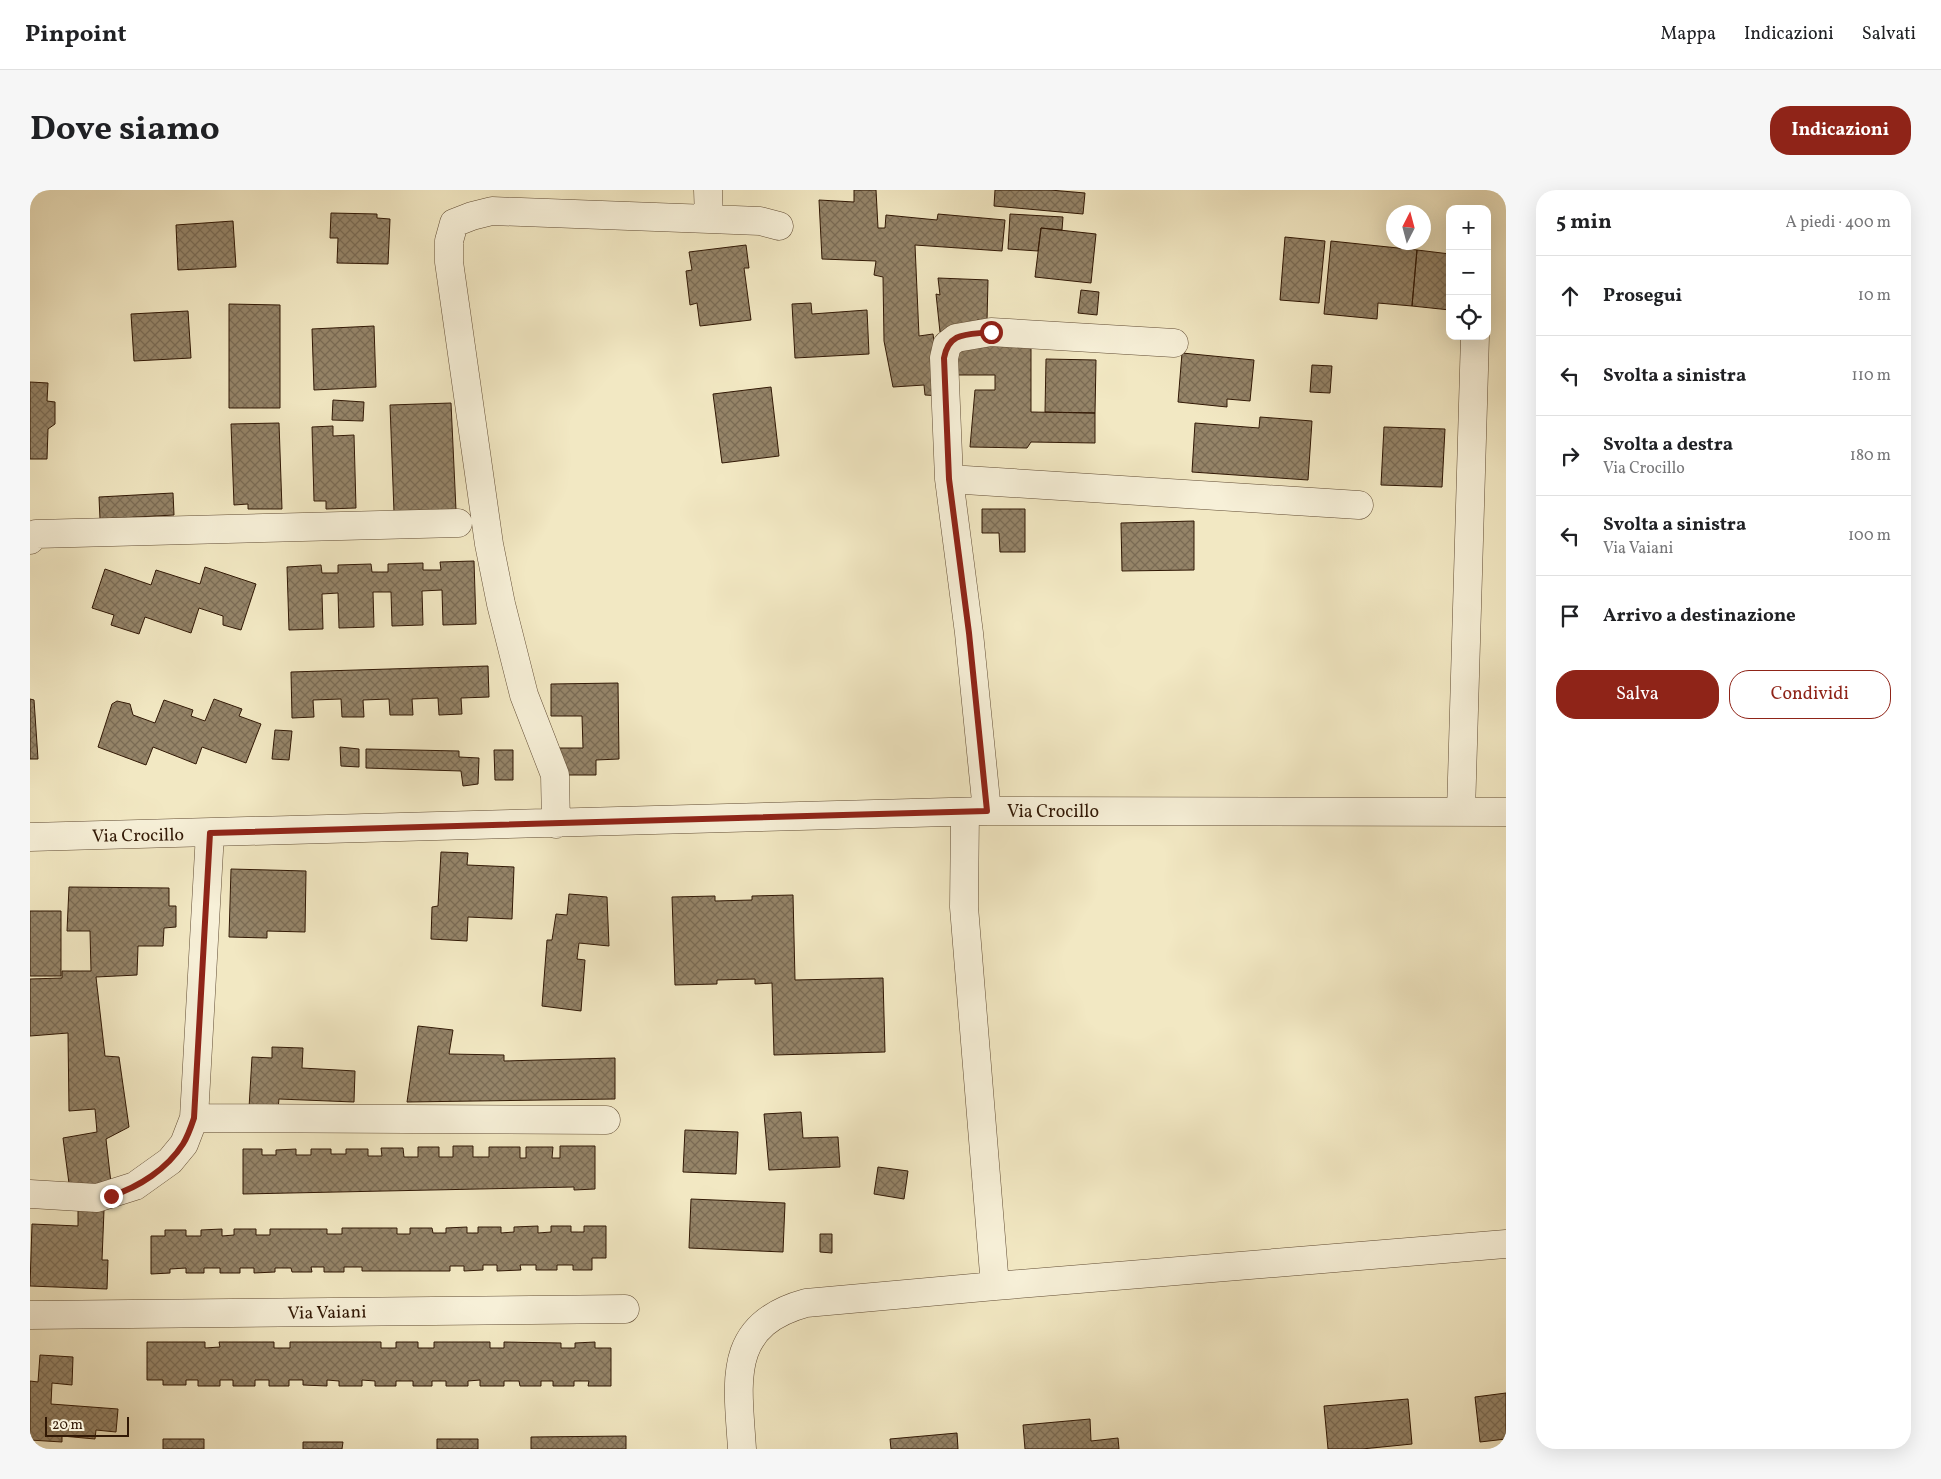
<!DOCTYPE html>
<html lang="it">
<head>
<meta charset="utf-8">
<style>
  body { margin:0; font-family:Vollkorn,serif; background:#f6f6f6; color:#202124 }
  .controls { position:absolute; right:15px; top:15px; display:grid; overflow:hidden; border-radius:10px; box-shadow:0 5px 20px #0002 }
  .controls button { width:45px; height:45px; display:grid; place-items:center; padding:0; border:0; border-bottom:1px solid #e0e0e0; background:#fff; color:#202124; font:25px sans-serif }
  .compass { position:absolute; left:1356px; top:15px; width:45px; height:45px; border-radius:50%; background:#fff; box-shadow:0 5px 20px #0002; rotate:6deg }
  .scale { position:absolute; left:15px; bottom:12px; width:84px; box-sizing:border-box; padding-left:5px; border:2px solid #311805; border-top:0; font-size:14px; line-height:18px; white-space:nowrap; color:#311805; -webkit-text-stroke:4px #f7f0d8; paint-order:stroke }
  .stop { position:absolute; width:15px; height:15px; margin:-11px; border:4px solid #8f2418; border-radius:50%; background:#fff }
  .stop.end { background:#8f2418; border-color:#fff; box-shadow:0 1px 5px #0008 }
  .list { margin:0; padding:0; list-style:none }
  h2 { display:flex; justify-content:space-between; align-items:center; height:65px; margin:0; padding:0 20px; font-size:21px }
  h2 small { font-size:16px; font-weight:400; color:#757577 }
  .list li { display:grid; grid-template-columns:32px 1fr auto; gap:15px; align-items:center; box-sizing:border-box; height:80px; padding:0 20px; border-top:1px solid #e0e0e0 }
  .list b { display:block; font-size:19px; white-space:nowrap }
  .list p { margin:0; font-size:16px; white-space:nowrap; color:#757577 }
  .list em { font-size:16px; font-style:normal; color:#757577 }
  .actions { display:flex; gap:10px; padding:15px 20px }
  .actions a { flex:1; padding:11px 0; border:1px solid #8f2418; border-radius:20px; text-align:center; font-size:18px; color:#8f2418 }
  .actions .main { background:#8f2418; color:#fff }
  .icon { flex:none; width:28px; height:28px; fill:none; stroke:currentColor; stroke-width:2; stroke-linecap:round; stroke-linejoin:round }
  .map { position:relative; flex:none; width:1476px; height:1259px; overflow:hidden; border-radius:20px }
  header { display:flex; align-items:center; gap:30px; box-sizing:border-box; height:70px; padding:0 25px; background:#fff; border-bottom:1px solid #e0e0e0 }
  header strong { font-size:24px }
  nav { display:flex; gap:28px; margin-inline-start:auto; font-size:18px }
  .intro { display:flex; align-items:center; justify-content:space-between; box-sizing:border-box; height:120px; padding:0 30px }
  h1 { margin:0; font-size:35px }
  .button { padding:12px 22px; border-radius:20px; background:#8f2418; color:#fff; font-size:18px; font-weight:700 }
  main { display:flex; gap:30px; padding:0 30px }
  aside { flex:1; background:#fff; border-radius:20px; box-shadow:0 5px 20px #0002 }
  .map>svg:first-child { display:block }
</style>
</head>
<body>
<header>
<strong>Pinpoint</strong>
<nav><a>Mappa</a><a>Indicazioni</a><a>Salvati</a></nav>
</header>
<div class="intro"><h1>Dove siamo</h1><a class="button">Indicazioni</a></div>
<main>
<div class="map">
<svg width="1476" height="1259" viewBox="0 0 1476 1259">
  <defs>
    <pattern id="building-cross-hatch" width="8" height="8" patternUnits="userSpaceOnUse" patternTransform="scale(1.25)"><rect width="8" height="8" fill="#958468"/><path d="M0 0l8 8M0 8l8-8" fill="none" stroke="#7a6b54"/></pattern>
  </defs>
  <rect width="100%" height="100%" fill="#f2e8c3"/>
  <filter id="stains"><feTurbulence type="fractalNoise" baseFrequency=".004" numOctaves="4"/><feColorMatrix values="0 0 0 0 .2 0 0 0 0 .09 0 0 0 0 .02 0 0 0 .5 -.17"/></filter>
  <radialGradient id="worn" r=".72"><stop offset=".6" stop-color="#630" stop-opacity="0"/><stop offset="1" stop-color="#630" stop-opacity=".3"/></radialGradient>
  <!-- building -->
  <path fill="url(#building-cross-hatch)" stroke="#311805" d="M824,0H846L848,38H855L856,25L907,30L908,24L975,30L972,61L885,55L889,146L903,144L912,206L895,205L894,195L863,197L854,151L853,87L844,85L846,71L792,69L789,10L824,12Z
    M965,0H1020L1055,3L1053,24L964,16Z
    M301,23L347,24V28L360,29L358,74L307,73L308,48H300Z
    M980,24L1033,27L1032,40L1011,38L1008,61L978,59Z
    M203,31L206,77L148,80L146,35Z
    M1011,38L1066,44L1061,93L1005,87Z
    M1255,47L1295,51L1289,113L1250,110Z
    M1301,51L1387,60L1382,116L1348,113L1347,129L1294,124Z
    M716,55L719,78H714L721,130L670,136L667,113L660,115L656,81L662,80L659,62Z
    M1387,60L1420,64V120L1382,116Z
    M908,88L958,90L957,131L947,130V137L910,142L906,104L910,105Z
    M1051,100L1069,102L1067,125L1048,123Z
    M781,113L782,124L837,120L839,164L765,168L762,114Z
    M199,114L250,115V218H199Z
    M158,121L161,168L104,171L101,124Z
    M344,136L346,197L284,200L282,139Z
    M1001,152V222L1065,223V253L1001,252L997,258L940,257L945,200H965V185H923L924,156Z
    M1152,163L1224,170L1220,211L1197,209V217L1148,212Z
    M1016,169L1066,170L1065,223L1015,222Z
    M1282,175L1302,176L1300,203L1280,202Z
    M0,192L18,193L17,211L25,212V234L18,239L17,269H0Z
    M741,197L749,266L692,273L683,204Z
    M303,210L334,212L333,231L302,230Z
    M421,213L426,320L364,322L360,215Z
    M1230,227L1282,231L1278,290L1162,282L1165,233L1229,238Z
    M249,233L252,319H218V314L204,315L201,234Z
    M303,236V246L324,245L326,318L296,319V311H284L282,237Z
    M1354,237L1415,239L1412,297L1351,295Z
    M143,303L144,325L70,329L69,307Z
    M952,319H995V362H970L969,343H952Z
    M1164,331V380L1092,381L1091,333Z
    M444,371L446,434L413,435L412,400L392,401L393,435L362,436L361,402H343L344,437L309,438L308,403L292,404L293,439L259,440L257,377L291,375L292,383H308V375L341,374L342,382H358V374L393,373V380H411L410,372Z
    M175,377L226,394L211,440L193,435V426L169,418L161,443L115,427L109,444L81,435L84,425L62,418L75,379L121,395L126,380L170,394Z
    M458,476L459,507L431,508L432,524L409,525L408,508L382,509L383,525H360L359,509L333,510L334,527H312L311,509L283,510L284,527L262,528L261,482Z
    M588,493L589,569L566,570V585H530L522,558H553L552,526H521V494Z
    M0,509L4,510L8,569H0Z
    M184,509L212,519L209,526L231,534L216,573L172,557L166,574L123,557L116,575L68,557L82,514L87,511L100,514L103,525L125,533L134,510L163,520L161,526L175,531Z
    M245,540L262,541L259,570L242,569Z
    M310,557L329,559V577L311,576Z
    M336,559L429,561V567L449,568L448,594L433,596L431,581L336,578Z
    M464,560H483V590H465Z
    M411,662L438,663L437,675L484,677L482,729L438,727L437,751L401,749L402,717L408,716Z
    M201,679L276,681L275,742L237,741V748L199,747Z
    M39,697L139,698V716H146V737L134,738L133,756H108L107,785L66,787L75,866L89,867L99,937L76,949L81,993L40,1001L33,948L67,942L65,919L39,921L38,843L0,846V789L32,788V781H61L60,741H37Z
    M539,704L577,707L579,756L549,753L547,769L555,770L551,821L512,816L517,750H522L526,724L537,725Z
    M763,705L765,790L853,788L855,862L744,865L742,793L725,794V789L687,790V794L645,795L642,707L685,706V711L722,710V706Z
    M0,721H31V786H0Z
    M388,836L423,840L419,864L474,865V871L585,868V909L377,912Z
    M242,857L273,858L272,878L325,881L324,912L249,909L248,919L219,918L222,867L242,868Z
    M771,922L773,948L808,947L810,977L739,980L734,924Z
    M655,940L708,942L706,984L653,982Z
    M423,956H443V967H459V957H490V968H496V957H523L522,968H530V956H565V999L544,1000V997L213,1004V959H232V965H246V960L266,959V965H281V959H301V964H316V959H338V966H352L351,958H373L374,967H388V957H409V967H423Z
    M848,977L878,981L874,1009L844,1004Z
    M661,1009L755,1013L753,1062L659,1058Z
    M48,1020H74L72,1070H78L77,1099L0,1096L2,1034L48,1036Z
    M508,1036V1043L521,1042V1036H541V1042H554V1036H576V1068H562V1080H543V1075H527V1080H506V1075H490L491,1080L467,1081V1075H453V1080L434,1081V1076H420V1081H332V1077H314V1082H294V1077H281L282,1082H262L261,1078H245V1082L224,1083V1078H210V1083H190V1078H174V1083H156V1078L140,1079V1083L121,1084V1046H135V1040H156V1046H171V1040L192,1039V1046L204,1045V1039H226V1045H240V1039H297V1044H312V1038H367V1044H380V1038H402L403,1043H416V1038L437,1037V1043H448V1037H471V1043L484,1042V1037Z
    M790,1044H802V1063L790,1062Z
    M117,1152H175V1158L190,1157L189,1152H244V1158H260V1152H351V1158H366V1152H388V1158H404V1152H460V1158H474V1152L531,1153V1158H545V1153L565,1152V1158H581V1196H558L559,1191H544V1196H523V1191H511V1196H490L489,1191H474V1196H450V1190L438,1191V1196H416V1191H402V1196H383V1191H366V1196H345V1191L332,1190V1196H309V1191L297,1190V1196L273,1195V1190H259V1196H239V1190H225V1196H203V1190H190V1196H168V1190H156V1195H133V1190H117Z
    M10,1165L43,1167L42,1195L22,1193L21,1214L88,1219L86,1242L66,1240L65,1249L32,1246V1252L0,1250V1191L8,1192Z
    M1476,1203V1249L1450,1252L1445,1207Z
    M1378,1209L1382,1254L1332,1259H1298L1294,1216Z
    M1060,1229L1061,1251L1088,1248L1089,1259H995L993,1235Z
    M927,1243L928,1259H861L860,1249Z
    M596,1246V1259H501V1247Z
    M133,1249H174V1259H133Z
    M407,1249H448V1259H407Z
    M273,1252H313L312,1259H273Z"/>
  <g fill="none" stroke-linecap="round" stroke-linejoin="round">
    <!-- minor casing -->
    <g stroke="#614c34" stroke-width="29">
      <path id="minor" d="M679,29L730,31L749,36
        M919,289L1329,315
        M0,350L6,344L428,333
        M957,621L939,443L919,289L914,168L917,155L926,148L961,142L1144,153
        M1431,622L1445,146
        M526,634L525,585L494,505L471,414L459,354L419,72V51L424,33L442,26L462,21L679,29L678,0
        M0,647L957,621L1476,622
        M164,928L576,930
        M0,1004L67,1008L105,996L140,971L154,954L164,928L180,643
        M965,1096L1476,1054
        M0,1125L595,1119
        M712,1259C708,1193 695,1135 776,1113L965,1096L934,717L935,622"/>
    </g>
    <!-- minor -->
    <use href="#minor" stroke="#f7f0d8" stroke-width="28"/>
  </g>
  <g fill="none" stroke-linecap="round" stroke-linejoin="round">
    <!-- route -->
    <path stroke="#8f2418" stroke-width="6" d="M81,1006C109,997 137,979 153,954C158,946 161,937 164,928L180,643L957,621L939,443L919,289L914,168C919,141 938,145 961,142"/>
  </g>
  <g text-anchor="middle" stroke-width="4" stroke-linejoin="round" paint-order="stroke">
    <!-- street labels -->
    <g font-size="18" fill="#311805" stroke="#f7f0d8">
      <text x="1023" y="627">Via Crocillo</text>
      <text transform="translate(108 645) rotate(-1)" y="6">Via Crocillo</text>
      <text transform="translate(297 1122) rotate(-1)" y="6">Via Vaiani</text>
    </g>
  </g>
  <rect width="100%" height="100%" filter="url(#stains)"/>
  <rect width="100%" height="100%" fill="url(#worn)"/>
</svg>
<div class="controls">
<button>+</button>
<button>−</button>
<button><svg class="icon" aria-label="locate" viewBox="0 0 24 24"><circle cx="12" cy="12" r="6"/><path d="M12 2v4M12 18v4M2 12h4M18 12h4"/></svg></button>
</div>
<svg class="compass" viewBox="-18 -18 36 36"><path d="M0-13l5 13h-10z" fill="#e53935"/><path d="M0 13l5-13h-10z" fill="#757577"/></svg>
<div class="scale">20 m</div>
<div class="stop" style="left:961px;top:142px"></div>
<div class="stop end" style="left:81px;top:1006px"></div>
</div>
<aside>
<h2>5 min<small>A piedi · 400 m</small></h2>
<ul class="list">
<li><svg class="icon" aria-label="ahead" viewBox="0 0 24 24"><path d="M12 20V5M6 11l6-6 6 6"/></svg><div><b>Prosegui</b></div><em>10 m</em></li>
<li><svg class="icon" aria-label="left" viewBox="0 0 24 24"><path d="M17 20v-9H6M10 6l-5 5 5 5"/></svg><div><b>Svolta a sinistra</b></div><em>110 m</em></li>
<li><svg class="icon" aria-label="right" viewBox="0 0 24 24"><path d="M7 20v-9h11M14 6l5 5-5 5"/></svg><div><b>Svolta a destra</b><p>Via Crocillo</p></div><em>180 m</em></li>
<li><svg class="icon" aria-label="left" viewBox="0 0 24 24"><path d="M17 20v-9H6M10 6l-5 5 5 5"/></svg><div><b>Svolta a sinistra</b><p>Via Vaiani</p></div><em>100 m</em></li>
<li><svg class="icon" aria-label="arrive" viewBox="0 0 24 24"><path d="M6 21V4h12l-3 4 3 4H6"/></svg><div><b>Arrivo a destinazione</b></div></li>
</ul>
<div class="actions"><a class="main">Salva</a><a>Condividi</a></div>
</aside>
</main>
</body>
</html>
